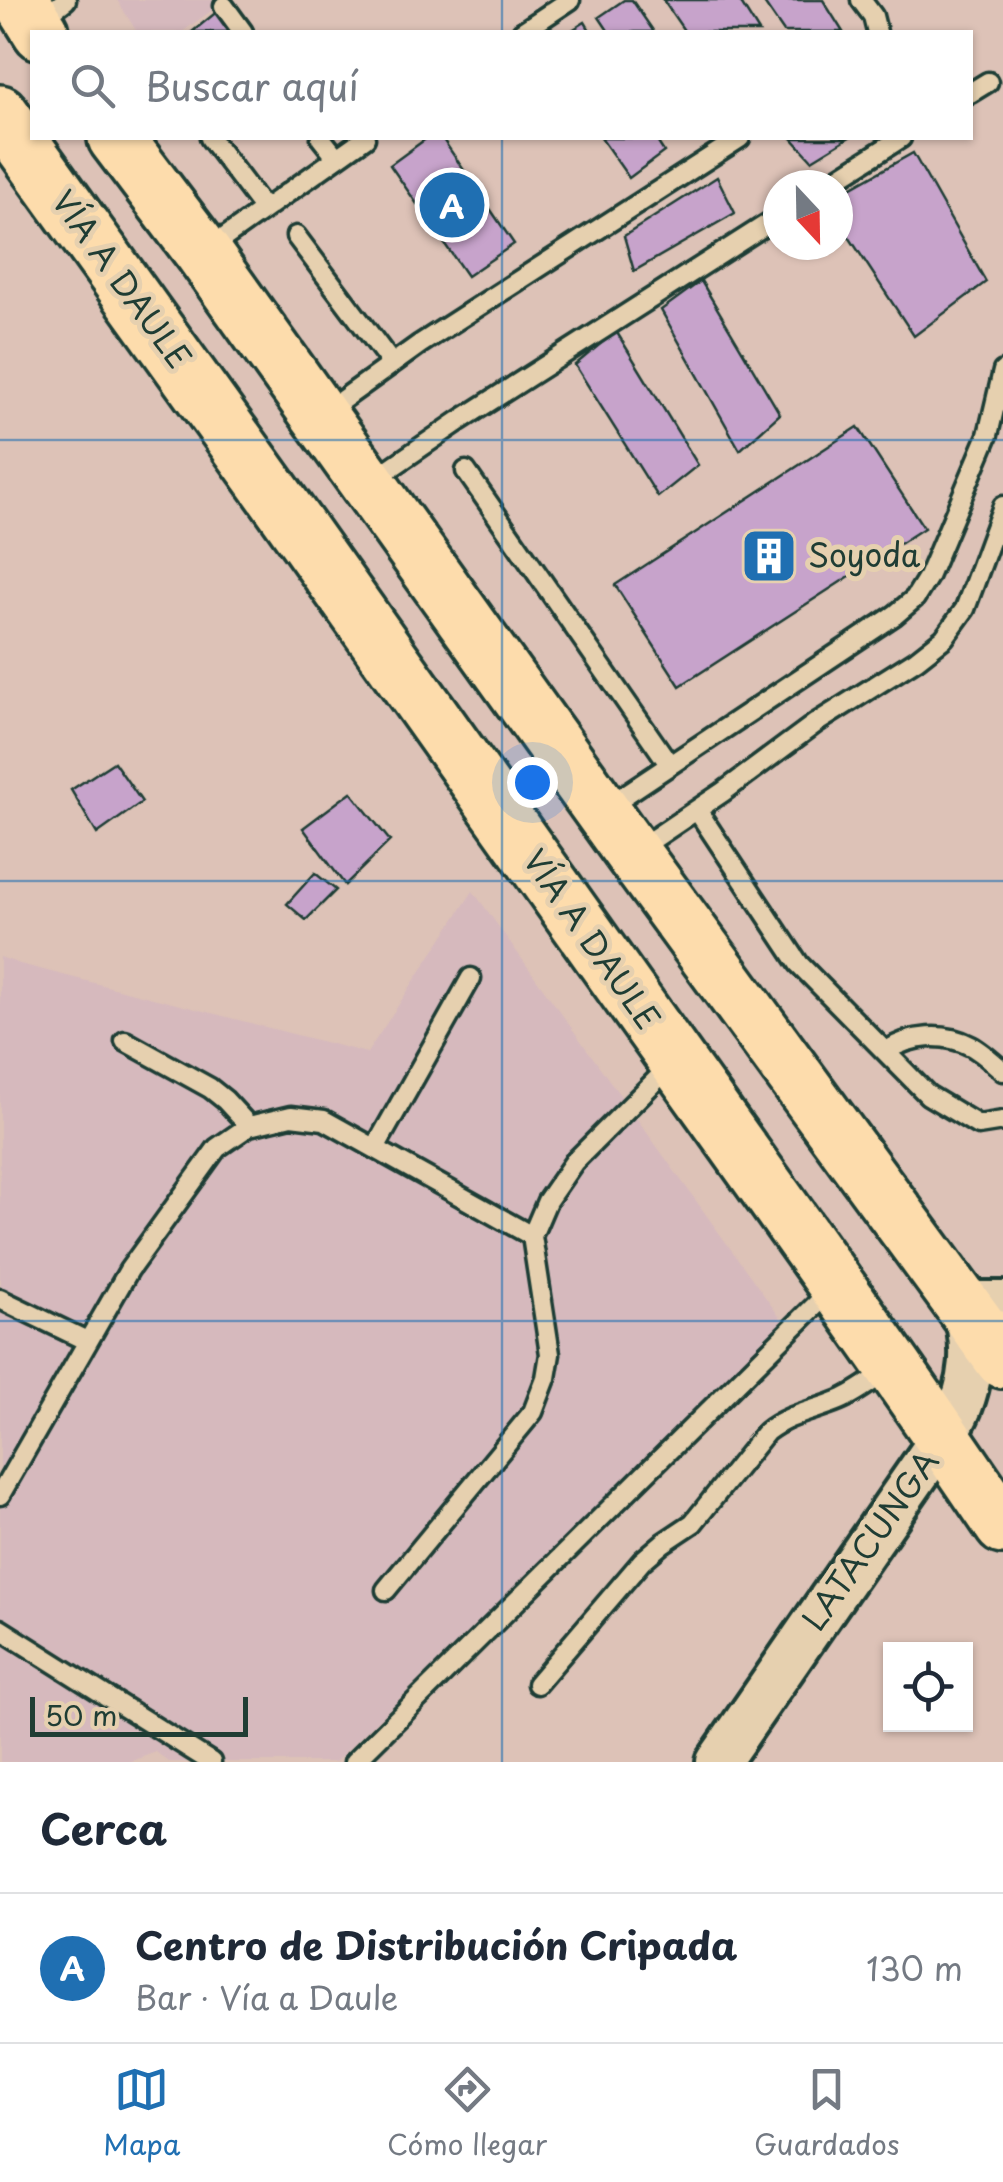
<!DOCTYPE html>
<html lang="es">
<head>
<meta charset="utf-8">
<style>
  body { margin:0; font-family:"Playpen Sans",sans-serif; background:#f6f6f7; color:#1f2937 }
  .controls { position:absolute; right:30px; bottom:30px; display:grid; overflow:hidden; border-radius:0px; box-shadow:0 2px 8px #0004 }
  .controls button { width:90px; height:90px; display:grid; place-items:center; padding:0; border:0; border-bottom:2px solid #e0e1e3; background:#fff; color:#1f2937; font:50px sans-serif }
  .compass { position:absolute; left:763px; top:170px; width:90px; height:90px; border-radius:50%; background:#fff; box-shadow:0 2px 8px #0004; rotate:158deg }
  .scale { position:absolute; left:30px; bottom:25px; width:218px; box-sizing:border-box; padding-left:10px; border:5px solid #1f3d34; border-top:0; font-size:28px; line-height:35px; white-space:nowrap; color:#1f3d34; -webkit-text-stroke:8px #e6d0af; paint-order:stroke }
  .you { position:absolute; left:532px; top:782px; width:35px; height:35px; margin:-25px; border:8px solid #fff; border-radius:50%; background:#1a73e8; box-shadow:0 0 0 15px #1a73e833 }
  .badge { display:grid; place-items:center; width:65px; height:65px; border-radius:50%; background:#1f6fb2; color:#fff; font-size:32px; font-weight:700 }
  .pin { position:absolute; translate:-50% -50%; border:5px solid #fff; box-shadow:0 2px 10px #0006 }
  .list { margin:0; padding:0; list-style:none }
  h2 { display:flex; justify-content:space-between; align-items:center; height:130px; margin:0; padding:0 40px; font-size:42px }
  h2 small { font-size:32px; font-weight:400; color:#747a83 }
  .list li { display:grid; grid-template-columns:65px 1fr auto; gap:30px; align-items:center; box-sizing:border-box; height:150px; padding:0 40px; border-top:2px solid #e0e1e3 }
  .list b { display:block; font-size:38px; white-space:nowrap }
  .list p { margin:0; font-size:32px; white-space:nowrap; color:#747a83 }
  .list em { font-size:32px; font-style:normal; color:#747a83 }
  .icon { flex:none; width:55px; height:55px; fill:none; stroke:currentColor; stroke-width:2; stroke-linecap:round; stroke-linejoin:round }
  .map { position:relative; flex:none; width:1003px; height:1762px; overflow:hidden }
  .search { position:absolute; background:#fff; box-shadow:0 2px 8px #0004; left:30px; right:30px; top:30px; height:110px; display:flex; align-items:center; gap:25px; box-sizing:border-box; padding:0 35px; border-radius:0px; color:#747a83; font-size:38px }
  .sheet { height:280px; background:#fff }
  nav { display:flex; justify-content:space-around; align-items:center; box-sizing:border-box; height:140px; border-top:2px solid #e0e1e3; background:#fff; font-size:28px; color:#747a83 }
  nav a { display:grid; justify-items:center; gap:5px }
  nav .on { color:#1f6fb2 }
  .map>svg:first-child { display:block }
</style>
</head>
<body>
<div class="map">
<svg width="1003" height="1762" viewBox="0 0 1003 1762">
  <rect width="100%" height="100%" fill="#ddc2b7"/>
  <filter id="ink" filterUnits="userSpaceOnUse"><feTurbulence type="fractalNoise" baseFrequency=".01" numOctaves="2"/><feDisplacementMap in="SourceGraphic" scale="20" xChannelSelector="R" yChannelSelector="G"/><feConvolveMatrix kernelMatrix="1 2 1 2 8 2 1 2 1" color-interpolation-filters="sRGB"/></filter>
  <g filter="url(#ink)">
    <!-- built -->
    <path fill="#d6b9bd" d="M117,0H226L182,32H137Z
      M473,891L784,1323L335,1762H169L156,1752L129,1762H0V957L20,964L367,1053Z"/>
    <!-- building -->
    <path fill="#c7a3cb" stroke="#1f3d34" stroke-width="2.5" d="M624,0H632L654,32H609L599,17Z
      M663,0H739L759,32H685Z
      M762,0H823L843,32H784Z
      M219,10L235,30L231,32H192Z
      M585,22L591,32H569Z
      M427,138H442L514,244L467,276L390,165Z
      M601,138H655L664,152L629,178Z
      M792,138H848L812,160Z
      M913,153L986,282L914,336L838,220V195Z
      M717,177L735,213L634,271L624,236Z
      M701,281L780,414L740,450L661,310Z
      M616,331L698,465L658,497L575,365Z
      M858,427L924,528L680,686L615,585Z
      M114,762L142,802L97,834L71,790Z
      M351,792L390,841L345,885L303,828Z
      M315,873L336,890L306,920L287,904Z"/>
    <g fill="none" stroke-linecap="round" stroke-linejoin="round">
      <!-- service casing -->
      <g stroke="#1f3d34" stroke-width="25">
        <path id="service" d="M861,0L873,16L877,32
          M224,6L243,32
          M39,21L66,0
          M522,32L570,0
          M970,93L988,82
          M210,138L264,209
          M321,138L336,157
          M827,185L901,138
          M296,236L392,364
          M207,250L365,138
          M324,413L420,344L740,138
          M466,471L669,764
          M373,480L459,421L778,217
          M607,807L895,615L915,598L928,577L988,435L1003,371
          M697,810L799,964L928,1095L978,1125L1003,1121
          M637,850L723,792L816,723L916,660L944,638L965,609L1003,506
          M125,1041L210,1088L225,1100L249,1126
          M886,1051C911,1035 944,1032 971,1046C982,1052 993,1062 1003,1071
          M375,1148L471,978
          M0,1299L87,1341
          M0,1495L129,1270L217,1148L249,1126L291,1116L324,1120L532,1236
          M386,1590L533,1412L546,1378L550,1354L532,1236L547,1201L574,1162L672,1064
          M0,1629L211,1762
          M537,1684L642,1561L663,1543L693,1523L766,1432C789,1414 814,1411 840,1400C857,1393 873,1380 889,1370
          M354,1762L833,1288"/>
      </g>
      <!-- tertiary casing -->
      <g stroke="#1f3d34" stroke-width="50">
        <path id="tertiary" d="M718,1762L953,1422C974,1383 976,1345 963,1303H1003"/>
      </g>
      <!-- trunk casing -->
      <g stroke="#1f3d34" stroke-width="62">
        <path id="trunk" d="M21,0L41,32
          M0,113C201,390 399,670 597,949C733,1141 872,1331 1003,1526
          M116,138L203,253L632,853L1003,1360"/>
      </g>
      <!-- service -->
      <use href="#service" stroke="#e6d0af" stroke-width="18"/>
      <!-- tertiary -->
      <use href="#tertiary" stroke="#e6d0af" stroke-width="42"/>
      <!-- trunk -->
      <use href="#trunk" stroke="#fddcac" stroke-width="55"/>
    </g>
  </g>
  <!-- grid -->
  <path fill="none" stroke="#1f6fb2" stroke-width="2.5" stroke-opacity="0.55" d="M502,0V32M502,138V1762M0,440H1003M0,881H1003M0,1321H1003"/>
  <!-- icons -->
  <defs>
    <g id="building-square" transform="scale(2.875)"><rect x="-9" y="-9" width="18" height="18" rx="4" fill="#1f6fb2" stroke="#e6d0af"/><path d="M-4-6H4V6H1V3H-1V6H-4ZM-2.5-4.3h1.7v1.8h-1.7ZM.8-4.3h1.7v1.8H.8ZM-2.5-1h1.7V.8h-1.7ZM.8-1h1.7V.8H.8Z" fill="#fff"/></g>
  </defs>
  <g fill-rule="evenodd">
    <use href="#building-square" x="769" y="556"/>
  </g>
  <g text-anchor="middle" stroke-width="10" stroke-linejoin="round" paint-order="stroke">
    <!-- street labels -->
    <g font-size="32" fill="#1f3d34" stroke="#e6d0af">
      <text transform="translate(121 280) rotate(54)" y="11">VÍA A DAULE</text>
      <text transform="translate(591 940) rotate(55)" y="11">VÍA A DAULE</text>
      <text transform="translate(871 1541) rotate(-55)" y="11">LATACUNGA</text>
    </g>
    <!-- poi labels -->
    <g font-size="32" fill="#1f3d34" stroke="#e6d0af" text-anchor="start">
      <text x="808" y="567">Soyoda</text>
    </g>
  </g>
</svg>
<div class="controls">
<button><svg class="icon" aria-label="locate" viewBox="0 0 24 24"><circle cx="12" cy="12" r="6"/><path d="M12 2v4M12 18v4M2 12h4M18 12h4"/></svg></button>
</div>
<svg class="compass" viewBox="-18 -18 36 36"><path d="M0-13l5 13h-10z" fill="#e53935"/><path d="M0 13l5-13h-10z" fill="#747a83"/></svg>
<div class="scale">50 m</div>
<div class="you"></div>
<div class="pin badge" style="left:452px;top:205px">A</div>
<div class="search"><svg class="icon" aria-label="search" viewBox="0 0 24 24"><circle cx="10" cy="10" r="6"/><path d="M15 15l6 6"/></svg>Buscar aquí</div>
</div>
<section class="sheet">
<h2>Cerca<small></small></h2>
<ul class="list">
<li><span class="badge">A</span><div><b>Centro de Distribución Cripada</b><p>Bar · Vía a Daule</p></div><em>130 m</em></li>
</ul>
</section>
<nav>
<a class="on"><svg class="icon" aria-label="map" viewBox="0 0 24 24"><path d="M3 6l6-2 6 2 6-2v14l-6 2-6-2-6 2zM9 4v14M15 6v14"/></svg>Mapa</a>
<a><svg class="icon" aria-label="directions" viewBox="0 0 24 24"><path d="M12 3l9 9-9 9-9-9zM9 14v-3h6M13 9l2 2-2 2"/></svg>Cómo llegar</a>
<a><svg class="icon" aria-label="saved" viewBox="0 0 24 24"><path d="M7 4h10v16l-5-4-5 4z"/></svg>Guardados</a>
</nav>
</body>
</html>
